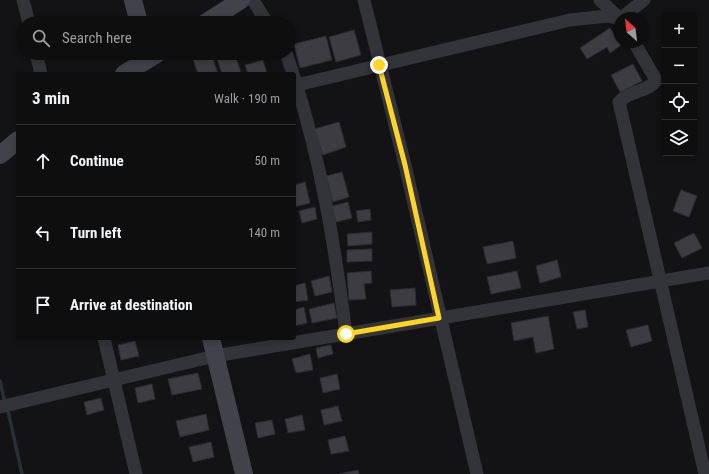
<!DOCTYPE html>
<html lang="en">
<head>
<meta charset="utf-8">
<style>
  body { margin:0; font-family:"Roboto Condensed",sans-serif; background:#1c1c1d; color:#f1f3f6 }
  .controls { position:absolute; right:12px; top:12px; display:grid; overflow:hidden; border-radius:4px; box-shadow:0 2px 6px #0003 }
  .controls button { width:36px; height:36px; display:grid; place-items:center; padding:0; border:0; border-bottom:1px solid #2e2e2f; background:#0e0e0f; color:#f1f3f6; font:20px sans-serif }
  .compass { position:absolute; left:613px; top:12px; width:36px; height:36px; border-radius:50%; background:#0e0e0f; box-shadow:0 2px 6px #0003; rotate:332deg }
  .stop { position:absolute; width:12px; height:12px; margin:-9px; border:3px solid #ffd520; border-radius:50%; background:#fff }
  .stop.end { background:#ffd520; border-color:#fff; box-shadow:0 1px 4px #0008 }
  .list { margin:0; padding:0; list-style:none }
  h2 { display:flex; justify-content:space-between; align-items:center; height:52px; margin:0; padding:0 16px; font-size:17px }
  h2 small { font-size:13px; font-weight:400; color:#9b9c9e }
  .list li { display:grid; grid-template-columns:26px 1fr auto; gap:12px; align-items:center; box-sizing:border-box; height:72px; padding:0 16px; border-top:1px solid #2e2e2f }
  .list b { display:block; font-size:15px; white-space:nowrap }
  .list em { font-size:13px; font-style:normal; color:#9b9c9e }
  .icon { flex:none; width:22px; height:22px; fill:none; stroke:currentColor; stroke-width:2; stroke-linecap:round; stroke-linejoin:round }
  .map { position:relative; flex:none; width:709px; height:474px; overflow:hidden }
  .search { position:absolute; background:#0e0e0f; box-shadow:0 2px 6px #0003; left:16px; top:16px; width:280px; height:44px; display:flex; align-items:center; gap:10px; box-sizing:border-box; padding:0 14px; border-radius:22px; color:#9b9c9e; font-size:15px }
  .panel { position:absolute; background:#0e0e0f; box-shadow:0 2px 6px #0003; left:16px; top:72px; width:280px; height:268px; border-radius:4px }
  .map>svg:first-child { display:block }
</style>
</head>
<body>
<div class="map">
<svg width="709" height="474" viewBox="0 0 709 474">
  <rect width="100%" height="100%" fill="#131214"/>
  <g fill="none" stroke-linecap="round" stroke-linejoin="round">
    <!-- stream -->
    <path stroke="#282f39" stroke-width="3.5" d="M0,381L4,399
      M8,411L22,474"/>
  </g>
  <!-- building -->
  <path fill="#3c3c42" stroke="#2d2c31" d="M610,28L621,45L610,53L607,47L587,59L580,48Z
    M354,30L361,55L336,62L329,37Z
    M326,36L332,60L300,68L294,44Z
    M211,53L218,74H198L193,59Z
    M226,53H234L241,72L234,74H222L216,56Z
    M263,60L267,74H248L245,65Z
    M633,64L642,81L620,92L611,75Z
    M339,122L346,147L323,155L314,129Z
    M342,172L349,197L333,202L326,176Z
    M305,182L310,203L294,207V185Z
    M681,190L697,196L689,217L673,211Z
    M348,202L352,218L336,222L332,206Z
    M315,207L317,219L302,223L299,211Z
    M370,209L371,220L358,222L356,211Z
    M372,232V244L348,246L347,234Z
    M694,233L702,248L682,258L674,243Z
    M513,241L516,258L487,264L483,247Z
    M372,249V261L347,262V250Z
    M557,260L561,277L540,283L536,266Z
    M371,271L372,283L364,284L366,299L349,300L347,273Z
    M517,271L521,288L491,294L487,277Z
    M329,276L332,292L315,296L311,281Z
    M305,283L308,300L294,302V286Z
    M415,288L416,305L392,307L390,290Z
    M334,303L337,318L312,323L309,309Z
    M304,307L307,323L294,326V310Z
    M585,310L588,327L577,329L573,312Z
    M548,316L554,349L536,353L533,337L514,341L511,323Z
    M648,325L652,341L631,347L626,330Z
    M135,341L139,356L121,360L118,345Z
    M331,345L333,354L318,358L316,348Z
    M310,354L313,370L296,373L292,359Z
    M198,373L202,389L172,395L168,379Z
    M337,374L340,389L323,393L320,378Z
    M152,384L155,399L138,403L135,388Z
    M101,398L104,410L87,415L84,402Z
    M338,406L342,421L324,425L321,410Z
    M206,414L209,430L180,437L176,421Z
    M302,415L305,430L288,433L285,419Z
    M272,420L275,434L258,438L255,423Z
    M345,436L349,451L331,454L328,440Z
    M211,442L214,457L193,462L189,447Z
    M358,470L359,474H339Z"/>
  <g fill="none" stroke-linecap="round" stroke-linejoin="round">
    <!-- street -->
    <path stroke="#33333a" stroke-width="13" d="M23,0L29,23
      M253,0L267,23
      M364,0L405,165L477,474
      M600,0L619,18
      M621,18L644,0
      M634,42L656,80C651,91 628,91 619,102L705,474
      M36,53L41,74
      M286,53L293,74
      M294,77C321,160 335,247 346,334
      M297,85L570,20L607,16L619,18
      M104,338L136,474
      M0,407L215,356L709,273"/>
    <!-- secondary -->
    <path stroke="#41424a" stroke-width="18" d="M133,0L139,23
      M205,23L241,0
      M124,74L158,53
      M0,155L18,140
      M211,338L244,474"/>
  </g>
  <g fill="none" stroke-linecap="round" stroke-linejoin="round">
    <!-- route -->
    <path stroke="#ffd520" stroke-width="5" d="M346,334L439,318L405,165L379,65"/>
  </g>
</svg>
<div class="controls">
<button>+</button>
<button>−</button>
<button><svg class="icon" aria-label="locate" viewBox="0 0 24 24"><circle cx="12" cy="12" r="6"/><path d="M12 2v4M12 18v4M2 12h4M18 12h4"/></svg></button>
<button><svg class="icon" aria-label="layers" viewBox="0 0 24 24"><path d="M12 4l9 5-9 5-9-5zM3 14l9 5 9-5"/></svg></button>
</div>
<svg class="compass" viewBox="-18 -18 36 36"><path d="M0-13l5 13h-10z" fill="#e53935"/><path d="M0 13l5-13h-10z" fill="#9b9c9e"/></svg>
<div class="stop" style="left:346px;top:334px"></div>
<div class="stop end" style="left:379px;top:65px"></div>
<div class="search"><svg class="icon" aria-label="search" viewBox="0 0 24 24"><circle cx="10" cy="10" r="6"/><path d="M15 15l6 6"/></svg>Search here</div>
<section class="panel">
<h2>3 min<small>Walk · 190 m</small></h2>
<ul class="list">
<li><svg class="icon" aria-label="ahead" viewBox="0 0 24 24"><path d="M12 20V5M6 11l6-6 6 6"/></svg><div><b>Continue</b></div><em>50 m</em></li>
<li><svg class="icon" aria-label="left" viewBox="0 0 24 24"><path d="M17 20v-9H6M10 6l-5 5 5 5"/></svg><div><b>Turn left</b></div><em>140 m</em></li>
<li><svg class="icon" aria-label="arrive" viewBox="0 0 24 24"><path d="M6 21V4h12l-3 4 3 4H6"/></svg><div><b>Arrive at destination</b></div></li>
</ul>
</section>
</div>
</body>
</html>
